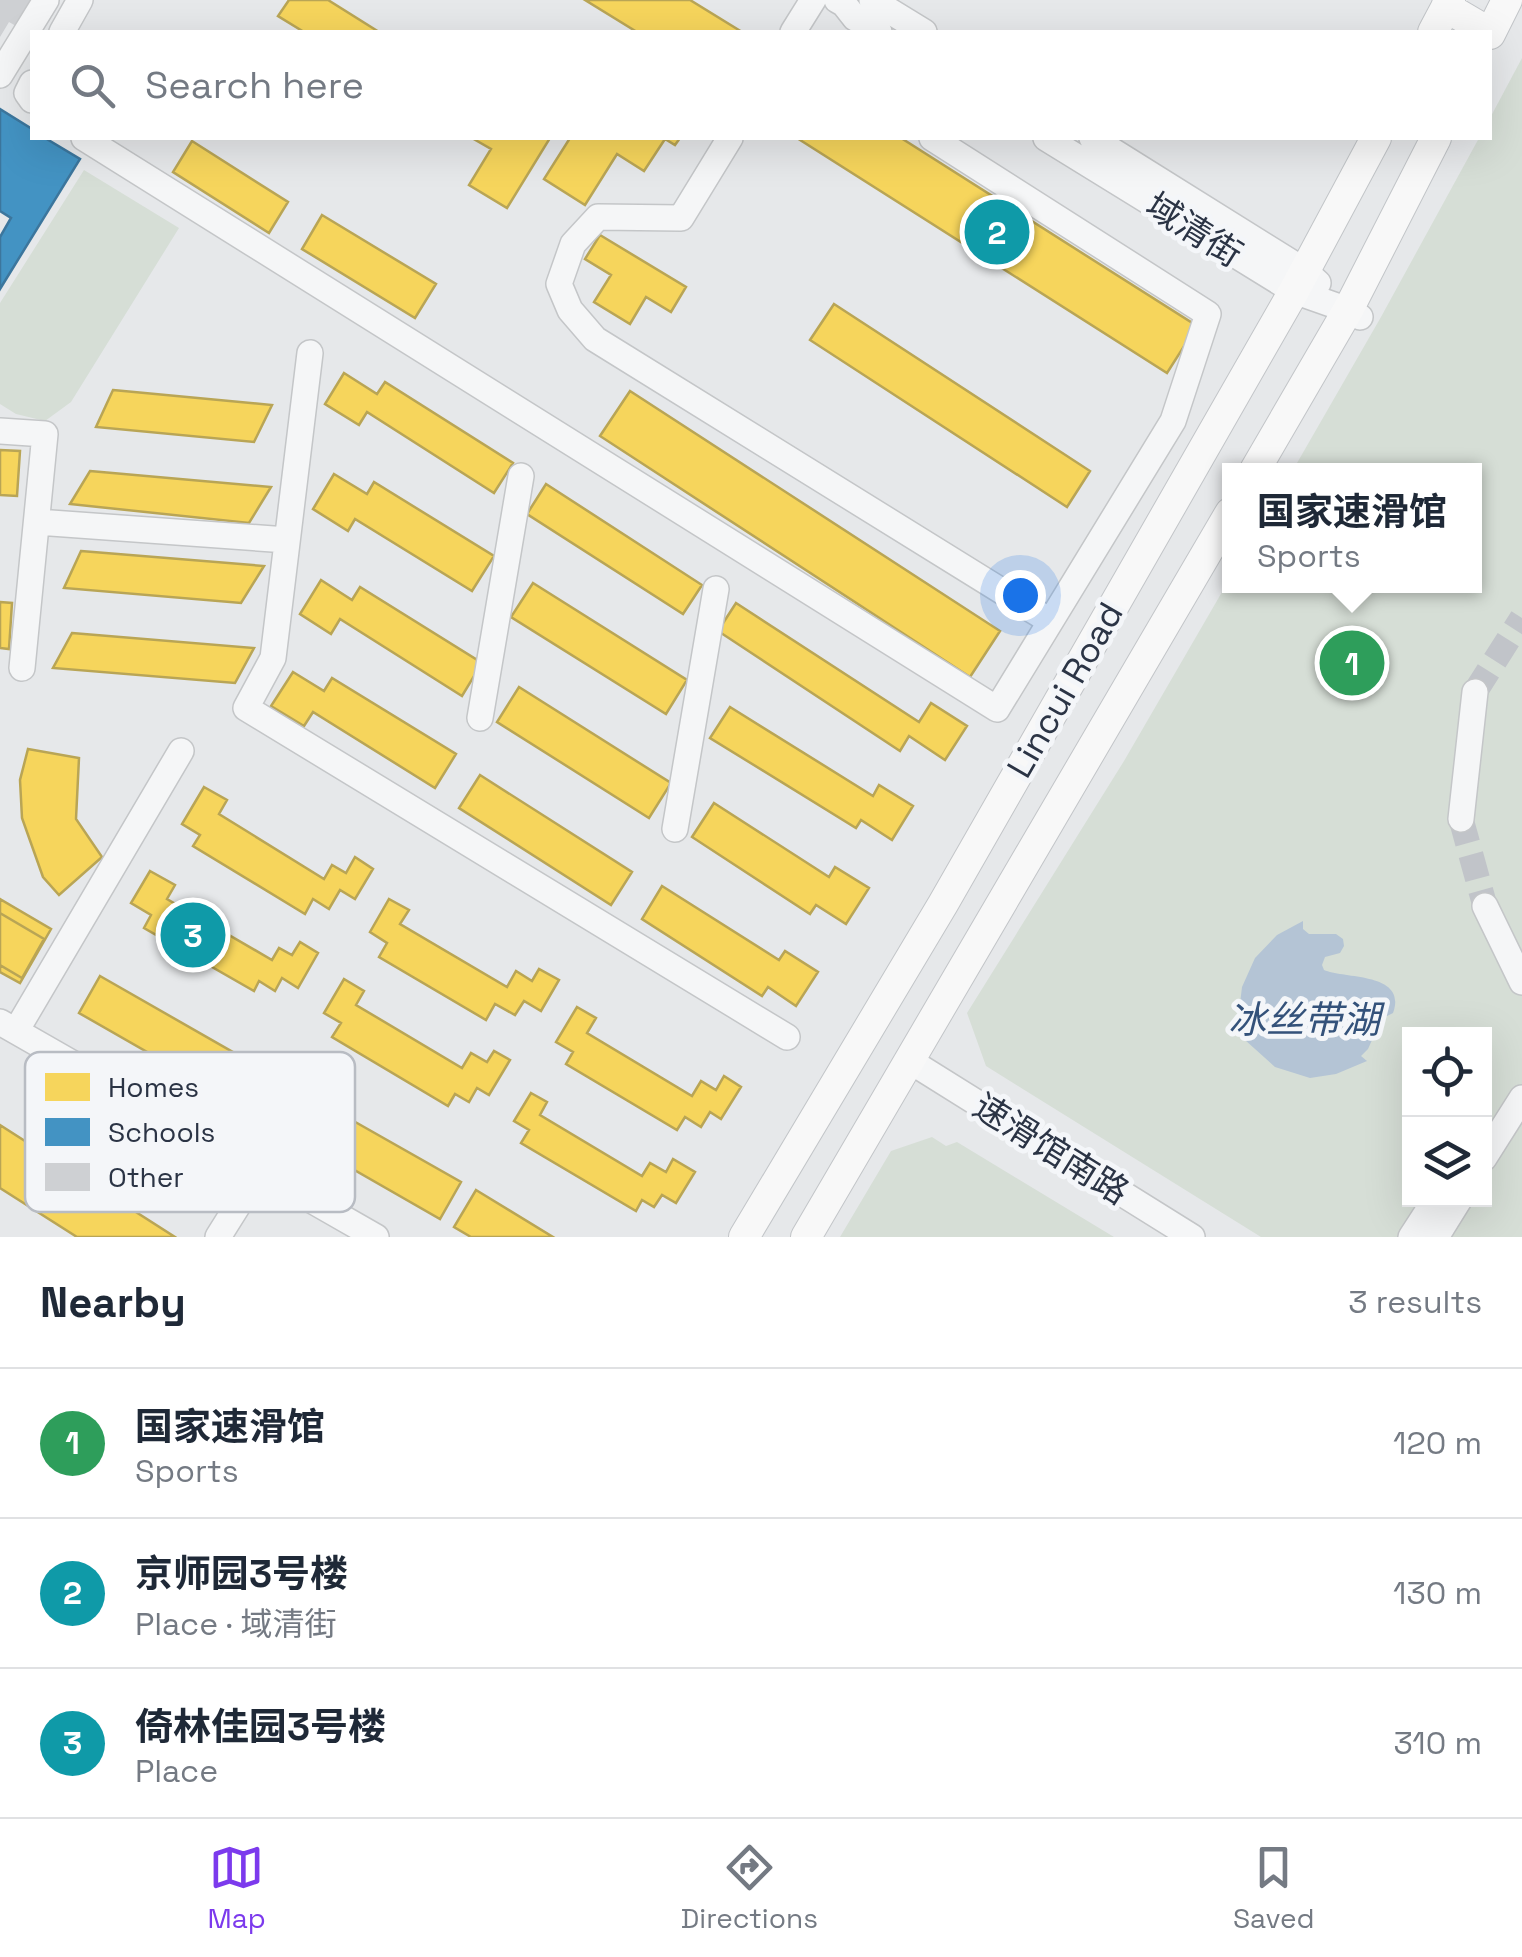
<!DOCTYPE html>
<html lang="en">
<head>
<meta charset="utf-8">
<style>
  body { margin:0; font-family:"Space Grotesk","Noto Sans SC",sans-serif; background:#f2f2f3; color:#1f2937 }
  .controls { position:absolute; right:30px; bottom:30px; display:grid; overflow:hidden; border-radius:0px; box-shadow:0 10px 40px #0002 }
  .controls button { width:90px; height:90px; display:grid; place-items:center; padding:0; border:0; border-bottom:2px solid #e0e1e3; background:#fff; color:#1f2937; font:50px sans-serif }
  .you { position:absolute; left:1020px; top:595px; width:35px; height:35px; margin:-25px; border:8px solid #fff; border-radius:50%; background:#1a73e8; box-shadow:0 0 0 15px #1a73e833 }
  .badge { display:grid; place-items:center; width:65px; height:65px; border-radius:50%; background:#7c3aed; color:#fff; font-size:32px; font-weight:700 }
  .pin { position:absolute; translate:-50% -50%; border:5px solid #fff; box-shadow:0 2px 10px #0006 }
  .popup { position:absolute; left:1222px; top:463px; width:260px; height:130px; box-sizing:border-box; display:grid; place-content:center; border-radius:0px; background:#fff; filter:drop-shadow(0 2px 8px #0005); font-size:32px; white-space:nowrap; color:#747a83 }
  .popup b { font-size:38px; color:#1f2937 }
  .popup::after { content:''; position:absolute; left:50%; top:100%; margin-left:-20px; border:20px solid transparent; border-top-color:#fff }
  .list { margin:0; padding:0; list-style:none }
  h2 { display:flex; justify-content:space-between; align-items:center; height:130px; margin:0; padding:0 40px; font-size:42px }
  h2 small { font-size:32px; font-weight:400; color:#747a83 }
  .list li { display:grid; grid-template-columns:65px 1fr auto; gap:30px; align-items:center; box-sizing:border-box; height:150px; padding:0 40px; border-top:2px solid #e0e1e3 }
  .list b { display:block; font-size:38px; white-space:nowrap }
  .list p { margin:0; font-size:32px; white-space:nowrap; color:#747a83 }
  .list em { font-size:32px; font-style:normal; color:#747a83 }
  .icon { flex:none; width:55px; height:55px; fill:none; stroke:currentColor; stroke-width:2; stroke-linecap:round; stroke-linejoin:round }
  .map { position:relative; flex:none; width:1522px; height:1237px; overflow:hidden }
  .search { position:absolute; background:#fff; box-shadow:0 10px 40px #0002; left:30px; right:30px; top:30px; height:110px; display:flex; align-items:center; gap:25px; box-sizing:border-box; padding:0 35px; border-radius:0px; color:#747a83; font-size:38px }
  .sheet { height:580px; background:#fff }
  nav { display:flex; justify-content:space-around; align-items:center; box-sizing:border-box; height:140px; border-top:2px solid #e0e1e3; background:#fff; font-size:28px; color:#747a83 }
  nav a { display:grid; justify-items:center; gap:5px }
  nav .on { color:#7c3aed }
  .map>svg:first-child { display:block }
</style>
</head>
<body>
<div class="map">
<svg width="1522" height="1237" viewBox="0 0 1522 1237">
  <rect width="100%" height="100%" fill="#e6e8ea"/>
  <!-- green -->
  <path fill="#d6ded6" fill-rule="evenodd" d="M1522,58V1237H1261L986,1066L967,1013L1124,761L1229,580L1230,586H1474V470H1293L1381,317L1479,138H1490V118ZM1410,1034H1484V1200H1410Z
    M84,170L179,228L71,402L45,421L16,414L0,404V303Z
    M932,1137L946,1146L957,1142L1114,1237H840L891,1151Z"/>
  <!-- water -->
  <path fill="#b4c4d5" d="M1303,921V929L1309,934H1336L1343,939L1344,946L1340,953L1325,957L1322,965L1324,970C1344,979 1408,972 1393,1013L1387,1016L1372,1015L1366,1021L1365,1029L1372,1040L1368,1049L1361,1056L1367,1061L1336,1074L1310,1078L1275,1067L1245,1040L1239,1012L1242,987L1255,958L1277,935Z"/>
  <!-- homes -->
  <path fill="#f6d55c" stroke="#b9a555" stroke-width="2.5" d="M289,0H328L379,32H304L278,16Z
    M585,0H690L742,32H637Z
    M472,138H550L507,208L469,185L491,149Z
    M570,138H680L675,145L665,139L644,171L617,154L585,205L544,179Z
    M797,138H901L1197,326L1167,373Z
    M192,141L288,202L269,233L173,172Z
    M322,215L436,284L415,318L302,249Z
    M600,235L686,287L671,312L646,297L630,324L594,302L611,275L585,259Z
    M834,304L1090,471L1067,507L810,340Z
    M344,373L377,394L385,382L513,463L494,493L367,412L359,425L325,404Z
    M113,390L272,405L254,442L96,427Z
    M630,391L1000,631L970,677L600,436Z
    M0,450L20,451L17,496L0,495Z
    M90,471L271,487L249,523L70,504Z
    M334,474L367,494L374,482L494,556L472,591L355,519L348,531L313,509Z
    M546,484L702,585L683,614L527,514Z
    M81,551L264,566L241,603L64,588Z
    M321,580L352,600L360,587L482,663L462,696L340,619L331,634L300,614Z
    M533,583L687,680L666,714L511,617Z
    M0,602L12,603L9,649L0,648Z
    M736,603L919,722L931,703L967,726L945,760L909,736L900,751L718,631Z
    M72,633L254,648L235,683L53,668Z
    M293,672L324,691L332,678L456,754L435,788L313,712L304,726L271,706Z
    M519,687L671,783L649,818L497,722Z
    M730,707L873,796L879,785L913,806L892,840L861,820L856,828L710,738Z
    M28,749L79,758L76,819L102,857L59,895L43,877L22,818L20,780Z
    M480,775L632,872L611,905L459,808Z
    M204,787L227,800L219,814L324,879L332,865L346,873L355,857L373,869L355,899L340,890L329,909L313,899L305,914L193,846L200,835L182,824Z
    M714,803L829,877L835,867L869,888L846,924L816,905L810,914L692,837Z
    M150,871L175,885L167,899L272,960L279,948L292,955L300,942L318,953L298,988L282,978L275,991L259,981L254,991L144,928L151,915L131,903Z
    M662,886L779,960L785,951L818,972L796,1006L768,987L762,996L642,919Z
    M0,899L51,929L20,983L0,972Z
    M389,899L409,910L400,924L507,987L516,971L532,981L539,969L559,980L541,1011L524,1001L515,1015L495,1004L486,1020L379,957L387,943L370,932Z
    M0,913L44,939L22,978L0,965Z
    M100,976L266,1071L245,1108L79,1013Z
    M344,979L364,991L356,1005L462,1068L471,1053L487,1062L494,1051L510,1060L489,1095L477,1088L469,1102L455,1094L448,1106L332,1037L341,1023L324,1013Z
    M577,1007L596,1018L587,1033L692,1096L701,1081L716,1090L724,1076L741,1087L721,1119L710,1112L701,1127L685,1117L677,1130L566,1064L573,1052L556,1042Z
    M290,1085L461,1182L440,1219L269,1121Z
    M531,1093L547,1102L540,1115L642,1176L650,1163L666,1172L673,1159L695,1172L676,1203L662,1195L654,1207L642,1200L636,1211L521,1143L529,1130L514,1121Z
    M0,1125L175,1237H77L0,1188Z
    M476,1190L553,1237H471L454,1227Z"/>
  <!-- schools -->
  <path fill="#4393c3" stroke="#3c769d" stroke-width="2.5" d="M0,109L32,129V138H45L80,159L0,289V237L11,218L0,211Z"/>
  <!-- building -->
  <path fill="#ced0d3" d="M0,0H41L23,30L9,22L0,37Z"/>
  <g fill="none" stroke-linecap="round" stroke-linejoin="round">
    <!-- minor-tunnel -->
    <path stroke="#c1c4c9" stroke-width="25" stroke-dasharray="25 12" stroke-linecap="butt" d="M1475,692L1522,618
      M1461,819L1485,906"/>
    <!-- minor casing -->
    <g stroke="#c4c6c8" stroke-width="28">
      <path id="minor" d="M837,0L844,4L855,18L879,32
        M872,0L924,32
        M62,32L80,0
        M793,32L813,0
        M0,75L46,0
        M32,83L27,93L32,100
        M84,138L997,709L1173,421L1208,314L932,138
        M730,138L681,218L598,217L573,244L559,284L570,310L595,339L1050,621
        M1046,138L1294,291L1348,310L1360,317
        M1092,138L1305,271L1318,283
        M310,353L273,658L246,708L787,1037
        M0,431L45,434L22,668
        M37,522L287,540
        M480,718L521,476
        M1461,819L1475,692
        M675,829L716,589
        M1485,906L1522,982
        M0,1022L376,1237
        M16,1031L181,751
        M910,1061L1192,1237
        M1484,1158L1522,1098
        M218,1237L260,1170
        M1411,1237L1435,1200
        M1436,1237L1459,1200"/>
    </g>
    <!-- major casing -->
    <g stroke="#c2c5c8" stroke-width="32">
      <path id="major" d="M1446,7L1490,33
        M1433,32L1450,0
        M1490,34L1507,0
        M1255,470L1348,310L1436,138
        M744,1237L943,904L1294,291L1376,138
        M806,1237L1230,513"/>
    </g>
    <!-- minor -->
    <use href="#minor" stroke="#f5f6f7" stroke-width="25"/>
    <!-- major -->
    <use href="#major" stroke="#f8f8f8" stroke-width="30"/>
  </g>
  <g text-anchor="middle" stroke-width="10" stroke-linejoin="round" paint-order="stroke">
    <!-- street labels -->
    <g font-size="35" fill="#2b3445" stroke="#f4f6f9">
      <text transform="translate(1194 230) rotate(32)" y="12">域清街</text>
      <text transform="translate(1065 690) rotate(-60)" y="12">Lincui Road</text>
      <text transform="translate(1051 1149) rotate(32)" y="12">速滑馆南路</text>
    </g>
    <!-- water labels -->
    <g font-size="38" font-style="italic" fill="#34527a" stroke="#f4f6f9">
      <text x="1304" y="1033">冰丝带湖</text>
    </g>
  </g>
  <!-- legend -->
  <rect x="25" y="1052" width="330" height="160" rx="15" fill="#f4f6f9" stroke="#b8bcc3" stroke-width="2.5"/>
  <rect x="45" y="1073" width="45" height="28" fill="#f6d55c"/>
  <rect x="45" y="1118" width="45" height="28" fill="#4393c3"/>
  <rect x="45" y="1163" width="45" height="28" fill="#ced0d3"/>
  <g font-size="28" fill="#2b3445">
    <text x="108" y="1097">Homes</text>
    <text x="108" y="1142">Schools</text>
    <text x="108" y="1187">Other</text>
  </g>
</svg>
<div class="controls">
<button><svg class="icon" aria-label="locate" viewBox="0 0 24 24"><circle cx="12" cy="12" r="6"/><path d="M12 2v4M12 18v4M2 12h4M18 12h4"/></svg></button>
<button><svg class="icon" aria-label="layers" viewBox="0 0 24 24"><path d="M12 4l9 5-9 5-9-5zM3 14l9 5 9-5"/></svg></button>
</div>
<div class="you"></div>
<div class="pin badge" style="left:1352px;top:663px;background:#2e9e5b">1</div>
<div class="popup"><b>国家速滑馆</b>Sports</div>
<div class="pin badge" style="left:997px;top:232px;background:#0f9aa8">2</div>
<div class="pin badge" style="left:193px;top:935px;background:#0f9aa8">3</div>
<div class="search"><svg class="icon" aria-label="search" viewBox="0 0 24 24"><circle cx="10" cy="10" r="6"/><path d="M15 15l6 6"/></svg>Search here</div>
</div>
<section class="sheet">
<h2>Nearby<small>3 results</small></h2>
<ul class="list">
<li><span class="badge" style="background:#2e9e5b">1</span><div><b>国家速滑馆</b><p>Sports</p></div><em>120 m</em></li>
<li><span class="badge" style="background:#0f9aa8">2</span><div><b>京师园3号楼</b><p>Place · 域清街</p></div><em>130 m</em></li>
<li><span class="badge" style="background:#0f9aa8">3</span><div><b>倚林佳园3号楼</b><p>Place</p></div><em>310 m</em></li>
</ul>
</section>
<nav>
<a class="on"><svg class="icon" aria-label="map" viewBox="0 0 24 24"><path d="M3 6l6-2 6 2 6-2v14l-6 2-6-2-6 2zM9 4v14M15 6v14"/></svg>Map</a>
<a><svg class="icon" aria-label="directions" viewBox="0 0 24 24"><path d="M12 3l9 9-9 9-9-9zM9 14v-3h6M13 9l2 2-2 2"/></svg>Directions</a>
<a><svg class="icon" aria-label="saved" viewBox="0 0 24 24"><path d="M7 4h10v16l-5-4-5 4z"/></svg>Saved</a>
</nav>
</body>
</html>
